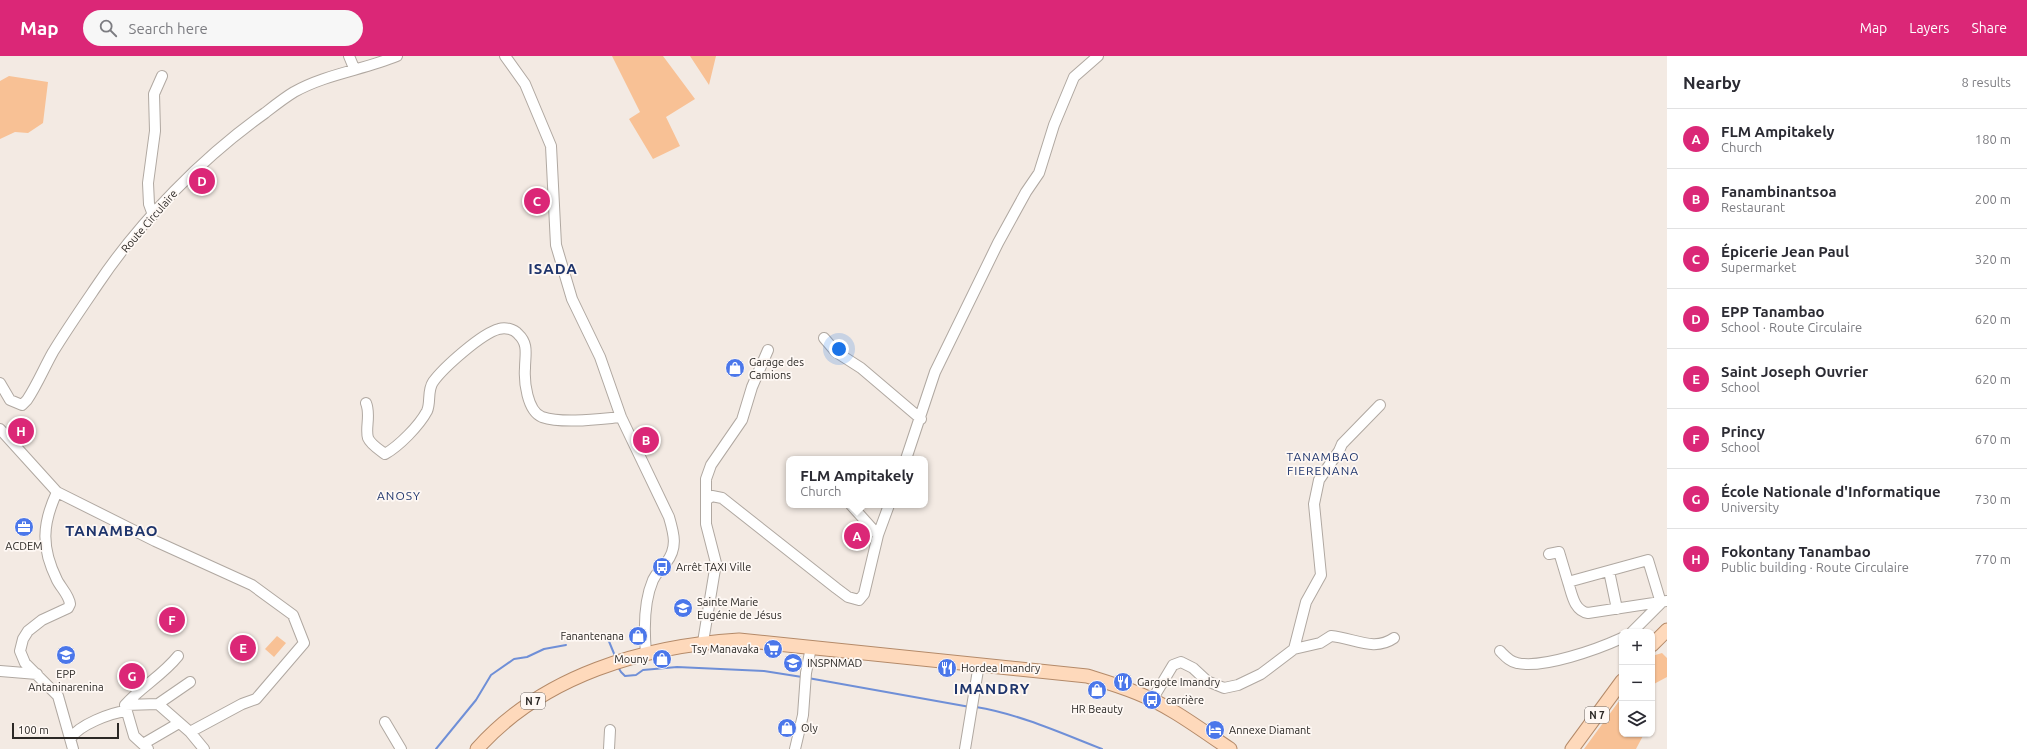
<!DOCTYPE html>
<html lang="en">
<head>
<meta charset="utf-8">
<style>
  body { margin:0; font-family:Ubuntu,sans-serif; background:#f7f7f7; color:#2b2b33 }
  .controls { position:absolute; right:12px; bottom:12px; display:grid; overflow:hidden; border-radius:8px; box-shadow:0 1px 3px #0004 }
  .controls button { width:36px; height:36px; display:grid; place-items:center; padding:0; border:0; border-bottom:1px solid #e1e1e2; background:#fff; color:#2b2b33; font:20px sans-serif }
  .scale { position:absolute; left:12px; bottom:10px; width:107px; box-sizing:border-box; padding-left:4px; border:2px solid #2b2825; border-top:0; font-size:11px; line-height:14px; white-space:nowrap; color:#2b2825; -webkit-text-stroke:3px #fef8f4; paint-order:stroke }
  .you { position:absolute; left:839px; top:293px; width:14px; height:14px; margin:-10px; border:3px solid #fff; border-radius:50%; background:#1a73e8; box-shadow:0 0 0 6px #1a73e833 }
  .badge { display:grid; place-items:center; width:26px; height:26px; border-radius:50%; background:#db2777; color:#fff; font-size:13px; font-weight:700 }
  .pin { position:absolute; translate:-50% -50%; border:2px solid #fff; box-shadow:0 1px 4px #0006 }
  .popup { position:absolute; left:786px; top:400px; width:142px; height:52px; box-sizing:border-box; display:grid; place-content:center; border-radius:8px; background:#fff; filter:drop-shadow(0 1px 3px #0005); font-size:13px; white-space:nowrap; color:#7c7c81 }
  .popup b { font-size:15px; color:#2b2b33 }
  .popup::after { content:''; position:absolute; left:50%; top:100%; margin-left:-8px; border:8px solid transparent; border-top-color:#fff }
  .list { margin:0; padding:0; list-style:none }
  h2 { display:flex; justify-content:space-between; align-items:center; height:52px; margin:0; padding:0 16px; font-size:17px }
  h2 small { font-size:13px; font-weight:400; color:#7c7c81 }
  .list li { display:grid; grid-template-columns:26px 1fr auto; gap:12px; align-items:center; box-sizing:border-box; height:60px; padding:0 16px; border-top:1px solid #e1e1e2 }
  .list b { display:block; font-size:15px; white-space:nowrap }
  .list p { margin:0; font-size:13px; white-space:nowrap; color:#7c7c81 }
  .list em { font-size:13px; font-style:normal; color:#7c7c81 }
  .icon { flex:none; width:22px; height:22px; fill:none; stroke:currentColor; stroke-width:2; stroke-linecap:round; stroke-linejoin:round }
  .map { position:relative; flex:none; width:1667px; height:693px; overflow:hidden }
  header { display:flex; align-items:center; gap:24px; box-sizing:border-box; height:56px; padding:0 20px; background:#db2777; color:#fff }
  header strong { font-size:19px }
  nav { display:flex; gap:22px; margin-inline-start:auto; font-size:14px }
  .search { width:280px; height:36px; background:#f7f7f7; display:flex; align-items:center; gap:10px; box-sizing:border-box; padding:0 14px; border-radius:22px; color:#7c7c81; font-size:15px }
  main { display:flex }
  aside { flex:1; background:#fff }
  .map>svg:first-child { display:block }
</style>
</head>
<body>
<header>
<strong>Map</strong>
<div class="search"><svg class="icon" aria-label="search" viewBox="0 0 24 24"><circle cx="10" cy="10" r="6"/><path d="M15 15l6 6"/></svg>Search here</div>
<nav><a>Map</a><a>Layers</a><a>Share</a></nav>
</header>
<main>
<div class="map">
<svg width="1667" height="693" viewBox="0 0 1667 693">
  <rect width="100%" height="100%" fill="#f3eae3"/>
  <!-- green -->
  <path fill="#f8c195" d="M612,0H663L695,43L666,61L680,90L653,103L629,63L640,56Z
    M690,0H716L709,29Z
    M9,20L48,26L43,67L28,77L15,76L0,83V25Z
    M277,580L286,587L274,601L265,593Z
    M1662,597L1667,602V621L1652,629V600Z
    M1622,641V678H1644L1637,691L1636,693H1584Z"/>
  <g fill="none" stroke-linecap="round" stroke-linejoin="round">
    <!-- stream -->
    <path stroke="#6f8fd7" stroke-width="2" d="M608,583L615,600
      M618,611L621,616L625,620L636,619L643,614L677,611L764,615L802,621
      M808,622L970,651
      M976,651C1019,658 1061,677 1102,693
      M436,693L476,644L491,619L514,603L527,601L544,593L566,589"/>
    <!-- minor casing -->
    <g stroke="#b0a8a1" stroke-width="12">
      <path id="minor" d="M349,0L354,12
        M505,0L525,28L551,90L556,189L572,243L600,301L621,361L669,461C674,478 678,492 666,507C661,512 656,518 653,524C644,545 644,575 646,597
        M153,159L149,148L148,127L155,75L154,38L162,20
        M824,282L836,296L861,312L921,363
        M0,327L10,344L22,349L27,344C37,329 44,312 53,296C67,273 83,250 98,228C141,164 202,102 265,57C274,50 284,42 294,36C326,18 363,14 397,0
        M366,347C371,359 365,372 368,382C371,389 380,394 385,398C399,390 419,370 427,355C431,346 427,335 433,326C443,312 482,277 499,273C505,271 514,273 518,278C529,288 525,299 525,312C524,325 527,355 542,361C563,368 599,363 621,361
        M0,373L57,436L155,485L252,529L293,559L304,587L256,643L242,648L190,676
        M906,403L935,316L998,187L1026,136L1039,117L1054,69L1074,21L1098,0
        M57,436C42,468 41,492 57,524C61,532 69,539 70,548L68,552L42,564L28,575L23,583L20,595L25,607L58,640L73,693
        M706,444L712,440L722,442L836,532L848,541L859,544L864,538L878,479L889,449
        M851,449L878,479
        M1549,498L1559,496L1568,526
        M1609,515L1617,553
        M1661,547L1648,504L1568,526C1572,538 1574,555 1588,557L1667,545
        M1632,576L1661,547
        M703,586L716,507L706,468V423L711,409L742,364L752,331L768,294
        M1294,593L1320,587L1331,580C1354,582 1374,596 1394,582
        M1500,595C1505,600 1510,606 1517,607C1543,613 1598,593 1622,582
        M0,615L37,618
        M1152,644L1173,609L1181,606L1193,612L1207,625L1224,632L1238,629L1261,618L1294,593L1306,546L1321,519L1314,448L1319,424L1339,395L1342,388L1380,349
        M158,648L190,626
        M125,649L158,648L190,676L204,693
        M125,649C141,631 163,619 178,600
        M125,649L134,680L148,693
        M385,666L401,693
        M71,682C79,669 110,657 126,655
        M143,688L179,667
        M609,693L610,674
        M795,693L803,659L806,617L811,591
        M965,693L979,608"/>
    </g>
    <!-- major casing -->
    <g stroke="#b48a69" stroke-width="15">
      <path id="major" d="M1652,589L1667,574
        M477,693C543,619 644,590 739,584L1087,620C1103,625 1120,630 1137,637C1170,650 1200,673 1230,693
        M1572,693L1622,625"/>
    </g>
    <!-- minor -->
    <use href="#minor" stroke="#fff" stroke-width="10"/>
    <!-- major -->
    <use href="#major" stroke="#fed9bb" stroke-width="13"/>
  </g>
  <!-- icons -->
  <defs>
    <g id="shop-disc" transform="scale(1)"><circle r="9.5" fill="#4b77ea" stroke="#fef8f4"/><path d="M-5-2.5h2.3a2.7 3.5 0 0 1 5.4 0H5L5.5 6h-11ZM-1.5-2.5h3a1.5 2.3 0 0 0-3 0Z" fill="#fff"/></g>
    <g id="office-disc" transform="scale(1)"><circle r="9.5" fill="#4b77ea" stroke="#fef8f4"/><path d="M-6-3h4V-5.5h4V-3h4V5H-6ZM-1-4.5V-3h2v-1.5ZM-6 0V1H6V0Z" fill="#fff"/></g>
    <g id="bus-disc" transform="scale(1)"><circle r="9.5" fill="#4b77ea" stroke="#fef8f4"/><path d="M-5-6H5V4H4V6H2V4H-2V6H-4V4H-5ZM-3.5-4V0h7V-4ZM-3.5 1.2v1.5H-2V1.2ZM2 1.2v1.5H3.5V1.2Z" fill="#fff"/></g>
    <g id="school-disc" transform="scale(1)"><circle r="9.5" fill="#4b77ea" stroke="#fef8f4"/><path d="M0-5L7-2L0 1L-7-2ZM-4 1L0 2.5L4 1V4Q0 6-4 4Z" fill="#fff"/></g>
    <g id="supermarket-disc" transform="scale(1)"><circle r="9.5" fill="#4b77ea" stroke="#fef8f4"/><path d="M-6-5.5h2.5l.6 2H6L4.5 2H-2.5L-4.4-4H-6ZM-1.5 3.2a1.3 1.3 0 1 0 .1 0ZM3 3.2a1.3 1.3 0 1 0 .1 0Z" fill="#fff"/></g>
    <g id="university-disc" transform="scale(1)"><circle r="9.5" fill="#4b77ea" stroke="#fef8f4"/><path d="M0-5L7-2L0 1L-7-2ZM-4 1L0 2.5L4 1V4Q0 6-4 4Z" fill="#fff"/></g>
    <g id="restaurant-disc" transform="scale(1)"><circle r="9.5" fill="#4b77ea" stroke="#fef8f4"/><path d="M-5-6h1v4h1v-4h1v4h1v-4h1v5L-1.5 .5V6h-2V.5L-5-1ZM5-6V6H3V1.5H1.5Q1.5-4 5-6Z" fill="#fff"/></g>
    <g id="hotel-disc" transform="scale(1)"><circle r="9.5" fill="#4b77ea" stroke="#fef8f4"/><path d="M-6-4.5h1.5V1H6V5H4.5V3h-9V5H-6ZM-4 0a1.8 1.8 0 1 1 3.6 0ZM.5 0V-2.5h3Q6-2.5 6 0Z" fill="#fff"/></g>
  </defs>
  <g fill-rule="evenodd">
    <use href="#shop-disc" x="735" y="312"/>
    <use href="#office-disc" x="24" y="471"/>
    <use href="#bus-disc" x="662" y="511"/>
    <use href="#school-disc" x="683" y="552"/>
    <use href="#shop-disc" x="638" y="580"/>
    <use href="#supermarket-disc" x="773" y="593"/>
    <use href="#school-disc" x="66" y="599"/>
    <use href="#shop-disc" x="662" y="603"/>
    <use href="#university-disc" x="793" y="607"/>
    <use href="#restaurant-disc" x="947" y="612"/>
    <use href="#restaurant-disc" x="1123" y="626"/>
    <use href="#shop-disc" x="1097" y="634"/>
    <use href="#bus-disc" x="1152" y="644"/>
    <use href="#shop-disc" x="787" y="672"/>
    <use href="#hotel-disc" x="1215" y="674"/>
  </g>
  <g text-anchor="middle" stroke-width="3.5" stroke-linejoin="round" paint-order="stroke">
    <!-- shield labels -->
    <g fill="#fef8f4" stroke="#6a6663" stroke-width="1">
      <rect x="521" y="637" width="24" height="16" rx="3"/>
      <rect x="1585" y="651" width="24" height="16" rx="3"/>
    </g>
    <g font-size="10" font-weight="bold" fill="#2b2825">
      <text x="533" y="649">N 7</text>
      <text x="1597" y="663">N 7</text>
    </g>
    <!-- street labels -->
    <g font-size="11" fill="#2b2825" stroke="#fef8f4">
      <text transform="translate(149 165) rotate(-49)" y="4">Route Circulaire</text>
    </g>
    <!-- poi labels -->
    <g font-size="11" fill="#2b2825" stroke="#fef8f4" text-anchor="start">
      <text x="749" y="310">Garage des<tspan x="749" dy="13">Camions</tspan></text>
      <text x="24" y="494" text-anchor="middle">ACDEM</text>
      <text x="676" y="515">Arrêt TAXI Ville</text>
      <text x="697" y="550">Sainte Marie<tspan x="697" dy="13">Eugénie de Jésus</tspan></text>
      <text x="624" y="584" text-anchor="end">Fanantenana</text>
      <text x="759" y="597" text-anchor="end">Tsy Manavaka</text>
      <text x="648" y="607" text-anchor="end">Mouny</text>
      <text x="807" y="611">INSPNMAD</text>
      <text x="961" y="616">Hordea Imandry</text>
      <text x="66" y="622" text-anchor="middle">EPP<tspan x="66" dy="13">Antaninarenina</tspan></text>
      <text x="1137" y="630">Gargote Imandry</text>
      <text x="1166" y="648">carrière</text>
      <text x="1097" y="657" text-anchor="middle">HR Beauty</text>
      <text x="801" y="676">Oly</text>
      <text x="1229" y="678">Annexe Diamant</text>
    </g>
    <!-- neighbourhood labels -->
    <g font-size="12" letter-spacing="1" fill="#1f356c" stroke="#fef8f4">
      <text x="1323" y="405">TANAMBAO<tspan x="1323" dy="14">FIERENANA</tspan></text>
      <text x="399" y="444">ANOSY</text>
    </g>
    <!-- district labels -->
    <g font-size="15" font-weight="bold" letter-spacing="1" fill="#1f356c" stroke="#fef8f4">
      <text x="553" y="218">ISADA</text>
      <text x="112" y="480">TANAMBAO</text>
      <text x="992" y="638">IMANDRY</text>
    </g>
  </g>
</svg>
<div class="controls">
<button>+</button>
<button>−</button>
<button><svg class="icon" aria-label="layers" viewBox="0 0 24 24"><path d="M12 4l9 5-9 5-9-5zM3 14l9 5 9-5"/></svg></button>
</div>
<div class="scale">100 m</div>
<div class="you"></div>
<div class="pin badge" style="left:857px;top:480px">A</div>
<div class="popup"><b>FLM Ampitakely</b>Church</div>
<div class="pin badge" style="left:646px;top:384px">B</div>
<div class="pin badge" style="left:537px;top:145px">C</div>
<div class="pin badge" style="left:202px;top:125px">D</div>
<div class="pin badge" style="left:243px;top:592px">E</div>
<div class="pin badge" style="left:172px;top:564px">F</div>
<div class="pin badge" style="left:132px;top:620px">G</div>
<div class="pin badge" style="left:21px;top:375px">H</div>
</div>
<aside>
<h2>Nearby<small>8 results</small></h2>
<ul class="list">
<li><span class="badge">A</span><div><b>FLM Ampitakely</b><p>Church</p></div><em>180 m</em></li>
<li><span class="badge">B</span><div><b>Fanambinantsoa</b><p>Restaurant</p></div><em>200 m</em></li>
<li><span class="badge">C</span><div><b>Épicerie Jean Paul</b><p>Supermarket</p></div><em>320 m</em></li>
<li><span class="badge">D</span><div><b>EPP Tanambao</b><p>School · Route Circulaire</p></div><em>620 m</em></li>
<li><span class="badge">E</span><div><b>Saint Joseph Ouvrier</b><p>School</p></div><em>620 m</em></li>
<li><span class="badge">F</span><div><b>Princy</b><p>School</p></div><em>670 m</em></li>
<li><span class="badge">G</span><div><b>École Nationale d'Informatique</b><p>University</p></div><em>730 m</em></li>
<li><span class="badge">H</span><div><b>Fokontany Tanambao</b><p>Public building · Route Circulaire</p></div><em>770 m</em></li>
</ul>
</aside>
</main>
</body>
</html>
